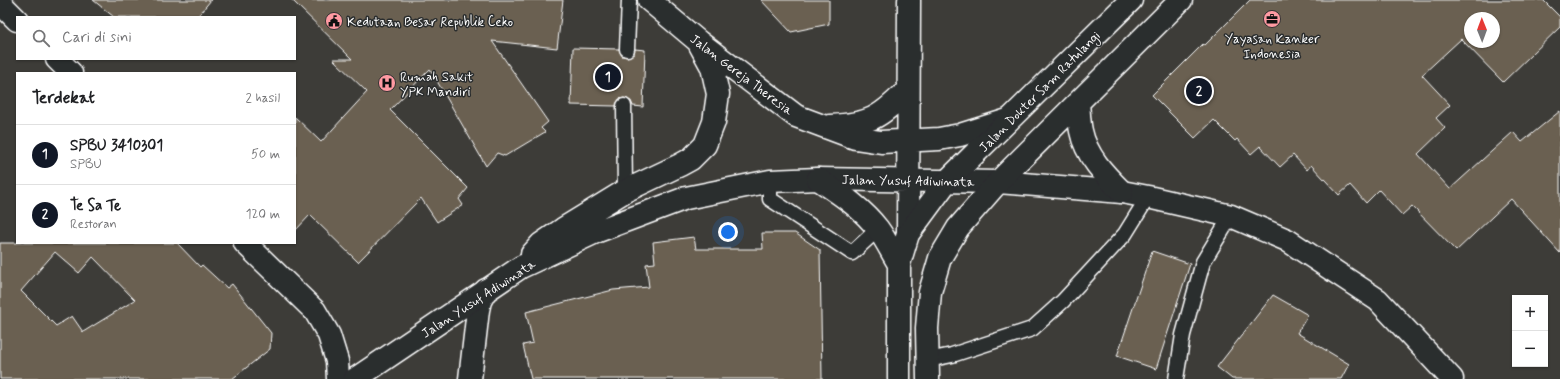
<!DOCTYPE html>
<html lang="id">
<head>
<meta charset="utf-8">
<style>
  body { margin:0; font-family:Mynerve,sans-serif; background:#f6f6f6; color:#202124 }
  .controls { position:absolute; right:12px; bottom:12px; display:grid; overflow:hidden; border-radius:0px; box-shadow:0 1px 3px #0004 }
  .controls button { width:36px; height:36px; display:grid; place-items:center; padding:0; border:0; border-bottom:1px solid #e0e0e0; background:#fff; color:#202124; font:20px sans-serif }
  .compass { position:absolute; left:1464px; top:12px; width:36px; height:36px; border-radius:50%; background:#fff; box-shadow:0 1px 3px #0004; rotate:359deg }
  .you { position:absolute; left:728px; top:232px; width:14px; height:14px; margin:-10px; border:3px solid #fff; border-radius:50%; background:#1a73e8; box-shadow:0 0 0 6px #1a73e833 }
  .badge { display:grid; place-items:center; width:26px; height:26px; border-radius:50%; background:#111827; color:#fff; font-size:13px; font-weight:700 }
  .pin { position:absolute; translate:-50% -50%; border:2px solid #fff; box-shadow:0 1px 4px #0006 }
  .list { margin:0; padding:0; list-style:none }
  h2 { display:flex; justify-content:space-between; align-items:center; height:52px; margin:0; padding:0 16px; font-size:17px }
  h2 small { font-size:13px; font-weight:400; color:#757577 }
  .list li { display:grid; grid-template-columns:26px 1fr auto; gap:12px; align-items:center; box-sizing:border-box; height:60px; padding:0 16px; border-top:1px solid #e0e0e0 }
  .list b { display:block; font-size:15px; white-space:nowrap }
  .list p { margin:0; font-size:13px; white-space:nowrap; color:#757577 }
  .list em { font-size:13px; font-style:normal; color:#757577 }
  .icon { flex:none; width:22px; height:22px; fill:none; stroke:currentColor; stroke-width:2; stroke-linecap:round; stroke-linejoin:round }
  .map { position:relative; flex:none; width:1560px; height:379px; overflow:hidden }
  .search { position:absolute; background:#fff; box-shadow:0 1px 3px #0004; left:16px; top:16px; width:280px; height:44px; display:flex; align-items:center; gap:10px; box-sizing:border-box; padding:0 14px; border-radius:0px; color:#757577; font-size:15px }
  .panel { position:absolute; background:#fff; box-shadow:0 1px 3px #0004; left:16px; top:72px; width:280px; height:172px; border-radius:0px }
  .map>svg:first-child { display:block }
</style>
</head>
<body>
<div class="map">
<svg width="1560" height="379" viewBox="0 0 1560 379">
  <rect width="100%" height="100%" fill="#3d3c38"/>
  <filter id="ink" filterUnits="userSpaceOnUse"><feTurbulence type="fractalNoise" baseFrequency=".025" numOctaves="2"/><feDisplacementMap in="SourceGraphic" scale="8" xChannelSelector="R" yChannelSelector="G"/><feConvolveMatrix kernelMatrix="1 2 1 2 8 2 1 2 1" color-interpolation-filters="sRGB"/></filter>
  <g filter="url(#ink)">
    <!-- building -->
    <path fill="#6a6051" stroke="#fff" fill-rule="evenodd" d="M93,0H211L197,17H114Z
      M292,0H563L557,48L492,41L548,122L541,128L545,132L505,156L497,153L486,166L430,69L390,110L468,188L459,199L463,205L437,222L421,198L358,262L310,215L295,231V117L321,142L367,92L333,59H352Z
      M761,0H829V24L791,32Z
      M1250,0H1543L1560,17V27L1503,82L1461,39L1422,75L1450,105L1436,118L1445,128L1418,154L1450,189L1513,132L1522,142L1560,111V253L1511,199L1456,251L1412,206L1402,215L1379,190L1366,203L1350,185L1339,195L1311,165L1307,170L1293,155L1280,167L1260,146L1251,154L1237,139L1235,141L1214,120L1195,138L1152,95L1203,44L1205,45ZM1470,18H1494V42H1470Z
      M573,48L619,49L622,56L627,57L634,54L635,49L645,50L643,107L633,106L631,101L624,98L619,99L616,106L571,105Z
      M762,233H795L820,250L822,379H531L523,345L533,343L526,312L613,290L649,287L646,264L655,263L653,242L694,237L696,249H763Z
      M0,243H177L200,267L202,265L227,288L232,284L271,333L270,349L232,379H0ZM55,252L79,273L93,257L135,300L83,332L72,316L56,326L21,291Z
      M1152,251L1190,264L1156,369L1117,356Z
      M1273,295L1308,315L1297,333L1349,364L1341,379H1232L1217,367Z"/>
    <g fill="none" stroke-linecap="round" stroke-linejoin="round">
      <!-- lane casing -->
      <g stroke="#fff" stroke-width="17">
        <path id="lane" d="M627,49L629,0
          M624,106L625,191
          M770,181V199L852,253L878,229
          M928,360L952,355L1032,329L1063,301L1125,234L1148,197
          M1176,379L1183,335L1203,262L1231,216"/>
      </g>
      <!-- street casing -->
      <g stroke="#fff" stroke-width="25">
        <path id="street" d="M0,3L17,20
          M57,59L71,73
          M245,243L315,311L329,335L337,361L338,379
          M470,379L478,310L480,301L486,290"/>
      </g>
      <!-- secondary casing -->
      <g stroke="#fff" stroke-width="25">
        <path id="secondary" d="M649,0L699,42L796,116L855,138L881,142L939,139L960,135L1008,120
          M830,126C872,124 878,118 908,90
          M908,234L909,0
          M532,254L541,244L563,229L625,191L680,165L691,159L705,145L714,122L718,94L712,67L700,45
          M355,379L521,267L598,231L686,198L770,181L818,179L998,182L1122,192L1148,197L1231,216L1287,240L1378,300L1452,379"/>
      </g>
      <!-- primary casing -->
      <g stroke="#fff" stroke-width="25">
        <path id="primary" d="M1078,103C1079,112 1079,122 1081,131C1086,156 1105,175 1122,192
          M818,179C840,194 862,208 878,229C886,240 892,253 899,264
          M899,379V264L908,234L947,181L1131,0
          M928,379L927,328L930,292L940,258L958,228L998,182L1181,0"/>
      </g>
      <!-- lane -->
      <use href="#lane" stroke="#2a2d2e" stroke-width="14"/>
      <!-- street -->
      <use href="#street" stroke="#2a2d2e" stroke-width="22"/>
      <!-- secondary -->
      <use href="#secondary" stroke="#2a2d2e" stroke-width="22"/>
      <!-- primary -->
      <use href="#primary" stroke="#2a2d2e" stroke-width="22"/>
    </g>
  </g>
  <!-- icons -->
  <defs>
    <g id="office-disc" transform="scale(0.9)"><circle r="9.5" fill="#ff9aa2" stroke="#2a2d2e"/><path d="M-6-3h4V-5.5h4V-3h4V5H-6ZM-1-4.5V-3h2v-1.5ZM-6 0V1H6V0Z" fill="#111"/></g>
    <g id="civic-disc" transform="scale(0.9)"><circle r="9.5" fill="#ff9aa2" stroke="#2a2d2e"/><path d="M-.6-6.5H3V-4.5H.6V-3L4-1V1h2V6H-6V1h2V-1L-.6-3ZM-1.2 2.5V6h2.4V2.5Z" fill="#111"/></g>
    <g id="hospital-disc" transform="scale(0.9)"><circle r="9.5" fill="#ff9aa2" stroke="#2a2d2e"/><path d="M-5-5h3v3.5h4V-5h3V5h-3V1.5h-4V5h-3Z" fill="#111"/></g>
  </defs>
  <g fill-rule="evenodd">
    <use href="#office-disc" x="1272" y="19"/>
    <use href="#civic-disc" x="334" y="21"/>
    <use href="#hospital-disc" x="387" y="83"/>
  </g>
  <g text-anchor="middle" stroke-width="3" stroke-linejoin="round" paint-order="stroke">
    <!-- poi labels -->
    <g font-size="13" fill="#fff" stroke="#2a2d2e" text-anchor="start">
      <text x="347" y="26">Kedutaan Besar Republik Ceko</text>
      <text x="1272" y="43" text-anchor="middle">Yayasan Kanker<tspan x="1272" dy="15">Indonesia</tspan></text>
      <text x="400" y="81">Rumah Sakit<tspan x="400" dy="15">YPK Mandiri</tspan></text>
    </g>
    <!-- street labels -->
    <g font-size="13" fill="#fff" stroke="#2a2d2e">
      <text transform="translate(742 74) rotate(37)" y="5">Jalan Gereja Theresia</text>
      <text transform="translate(1039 91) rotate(-45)" y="5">Jalan Dokter Sam Ratulangi</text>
      <text transform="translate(908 180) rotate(1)" y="5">Jalan Yusuf Adiwinata</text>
      <text transform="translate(478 298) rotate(-33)" y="5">Jalan Yusuf Adiwinata</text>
    </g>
  </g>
</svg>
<div class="controls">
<button>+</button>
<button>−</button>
</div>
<svg class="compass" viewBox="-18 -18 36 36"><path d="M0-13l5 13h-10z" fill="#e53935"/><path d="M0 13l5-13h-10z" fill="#757577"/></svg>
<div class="you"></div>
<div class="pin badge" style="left:608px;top:77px">1</div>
<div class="pin badge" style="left:1199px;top:91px">2</div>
<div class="search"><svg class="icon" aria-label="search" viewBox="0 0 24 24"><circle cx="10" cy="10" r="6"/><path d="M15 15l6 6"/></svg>Cari di sini</div>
<section class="panel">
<h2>Terdekat<small>2 hasil</small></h2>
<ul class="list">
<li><span class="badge">1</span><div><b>SPBU 3410301</b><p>SPBU</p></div><em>50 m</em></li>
<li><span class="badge">2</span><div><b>Te Sa Te</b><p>Restoran</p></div><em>120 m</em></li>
</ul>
</section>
</div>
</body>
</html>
